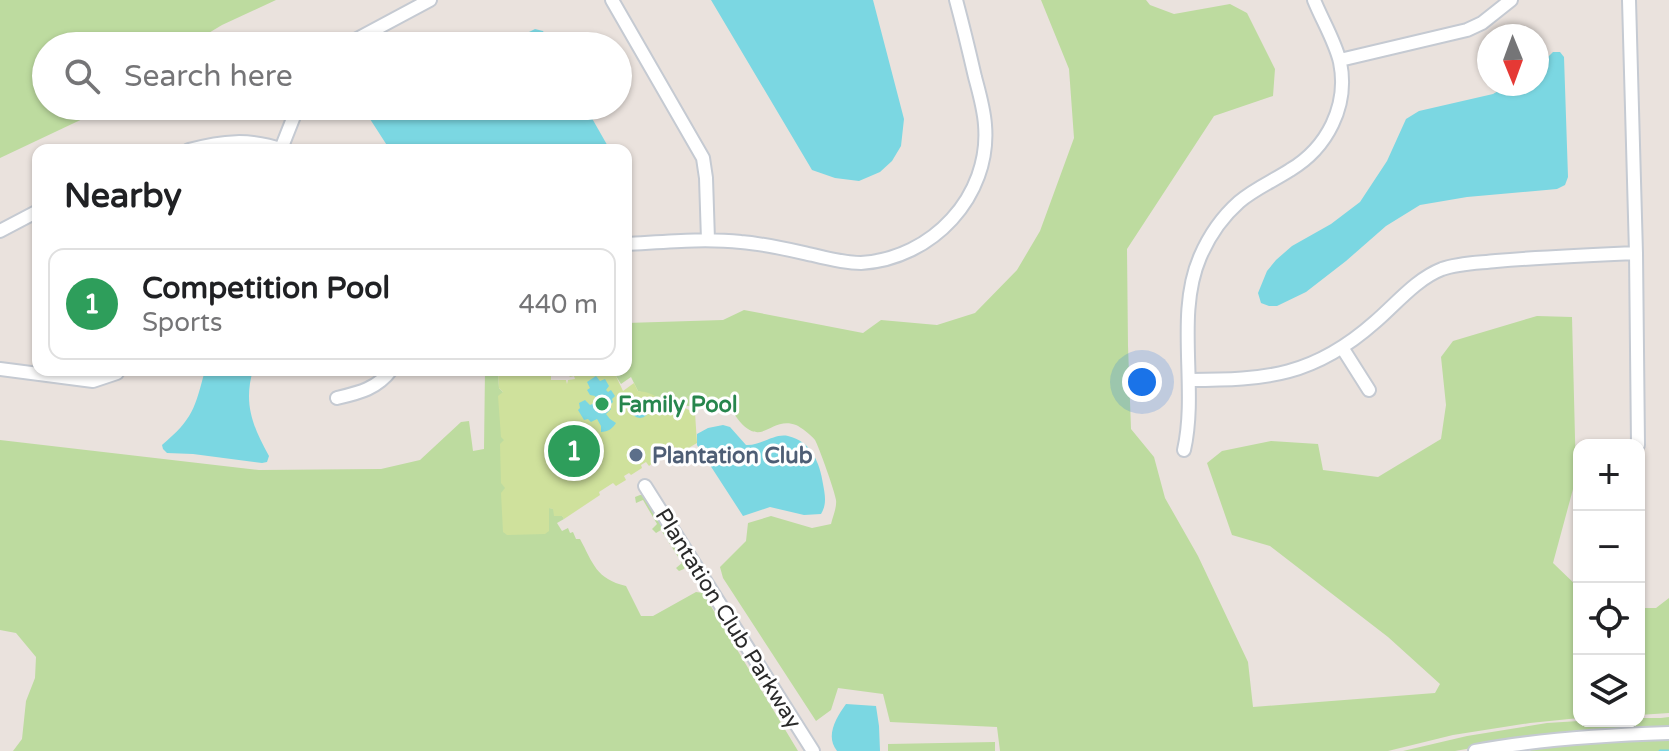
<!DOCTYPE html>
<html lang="en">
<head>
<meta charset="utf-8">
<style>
  body { margin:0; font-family:"Varela Round",sans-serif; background:#f6f6f6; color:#202124 }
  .controls { position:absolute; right:24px; bottom:24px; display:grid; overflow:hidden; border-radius:16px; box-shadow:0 2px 6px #0004 }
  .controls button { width:72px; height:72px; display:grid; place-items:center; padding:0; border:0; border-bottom:2px solid #e0e0e0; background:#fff; color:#202124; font:40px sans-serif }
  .compass { position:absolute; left:1477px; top:24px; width:72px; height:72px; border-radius:50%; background:#fff; box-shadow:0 2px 6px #0004; rotate:179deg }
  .you { position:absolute; left:1142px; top:382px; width:28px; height:28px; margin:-20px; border:6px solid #fff; border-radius:50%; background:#1a73e8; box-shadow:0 0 0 12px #1a73e833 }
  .badge { display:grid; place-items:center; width:52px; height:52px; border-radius:50%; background:#ea580c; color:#fff; font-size:26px; font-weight:700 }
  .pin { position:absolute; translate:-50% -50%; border:4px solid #fff; box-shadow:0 2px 8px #0006 }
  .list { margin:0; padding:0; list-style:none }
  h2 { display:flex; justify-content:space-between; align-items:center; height:104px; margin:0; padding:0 32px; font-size:34px }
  h2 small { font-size:26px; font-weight:400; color:#757577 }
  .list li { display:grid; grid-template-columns:52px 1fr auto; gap:24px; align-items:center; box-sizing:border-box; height:112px; margin:0 16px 16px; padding:0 16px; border:2px solid #e0e0e0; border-radius:16px }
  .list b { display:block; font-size:30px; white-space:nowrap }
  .list p { margin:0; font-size:26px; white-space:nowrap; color:#757577 }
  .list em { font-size:26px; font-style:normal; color:#757577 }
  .icon { flex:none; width:44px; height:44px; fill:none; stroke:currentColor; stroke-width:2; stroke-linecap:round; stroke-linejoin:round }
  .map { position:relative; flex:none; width:1669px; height:751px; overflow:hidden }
  .search { position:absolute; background:#fff; box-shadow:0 2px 6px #0004; left:32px; top:32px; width:600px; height:88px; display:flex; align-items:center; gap:20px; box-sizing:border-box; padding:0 28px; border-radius:44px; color:#757577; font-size:30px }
  .panel { position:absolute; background:#fff; box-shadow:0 2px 6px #0004; left:32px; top:144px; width:600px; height:232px; border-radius:16px }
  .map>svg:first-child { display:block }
</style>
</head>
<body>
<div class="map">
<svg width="1669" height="751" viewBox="0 0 1669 751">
  <rect width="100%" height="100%" fill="#eae2dd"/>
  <!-- green -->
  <path fill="#bddb9f" d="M0,0H276L222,25L187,46H46V106H110L0,158Z
    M1041,0H1146L1150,5L1174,14L1230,4L1247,13L1275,69L1273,96L1214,116L1127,249L1128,346L1131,429L1154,457L1165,498L1198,556L1248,662L1253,707L1435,693L1440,684L1388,637L1270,546L1232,535L1207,463L1222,451L1271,441L1318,444L1323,470L1378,477L1441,439L1446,405L1441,357L1453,341L1537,316L1572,317L1576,478L1553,563L1579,588V718L1530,723L1453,735L1388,751H1000L997,727L890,722L883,694L838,688L831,710L816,721L723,578L720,567L746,541L748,523L771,516L812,528L831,524C833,516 837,507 836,500C835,492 819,447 815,440C812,436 801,427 796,425C768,415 761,455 732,411L679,405L650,423L660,404L657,397L638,391L631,377L621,384L616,376H611L614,372L612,370H626V323L723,320L744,310L863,333L881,320L937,325L975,313L1017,270L1040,231L1074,138L1069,69Z
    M485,370H498L499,388L503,392L504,440L549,530V508C556,508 561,513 564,519L557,523L562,531L568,528L570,533L573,532L576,539H580C593,563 596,579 626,586L641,616H653L696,592L703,593L798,751H13L22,739L26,701L35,678L36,657L16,633L0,630V440L259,470L381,469L420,460L461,422L469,421L473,451L484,449Z
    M640,495H645L687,562L684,569L679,571L676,568L682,563L661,530L656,533L652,529L657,524L643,500L636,503L635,497Z
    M1669,598V713L1639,715V608H1656Z
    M1669,717V729L1511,741L1455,751H1403L1467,736L1547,723L1579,721H1639V718H1661Z
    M1669,738V751H1530L1533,747L1571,743Z
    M995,742V751H888V744Z"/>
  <!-- pitch -->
  <path fill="#cfe19c" d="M498,370H551V380H566L567,384L568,380L575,379L574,376L570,377L565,370H612L614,372L611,376H616L623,391L634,383L638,391C647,392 658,394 660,404L658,409L660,410L662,415L679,405L695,413L697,443L680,453L676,447L671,448L649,466L646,462L641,465L642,468L631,475L629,473L624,476L626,480L616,486L613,483L599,492L600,495L564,519L562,516H554L553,509L549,508V531L545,534L507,535L503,532L501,493L505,488L501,483L500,444L504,440L501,437L498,396L503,392L499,388Z"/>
  <!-- water -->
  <path fill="#7bd7e2" d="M711,0H873L904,119L901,146L892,161L880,172L859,181L835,178L812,170Z
    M535,29L543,31L551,46H501Z
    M1553,52H1560L1564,57L1568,177L1565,185L1557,189L1467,197L1420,205L1386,226L1346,261L1306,292L1277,306H1269L1261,303L1258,293L1267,271L1276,260L1292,246L1331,224L1360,202L1387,161L1406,119L1419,111L1493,94L1510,84H1537V68Z
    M393,106H585L610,150H390L370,119Z
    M205,370H253C243,404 253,427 269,456L267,462L262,463L193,454L167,453L163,449L162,445C193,419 195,408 205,370Z
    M596,376L600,381L605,379L609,386L606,390L608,392L611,390L615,396L612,399L613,402L610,405L611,409L606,414L610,419L616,423C613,428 608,432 601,432V426L597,419L591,422L588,419L584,420L578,410L580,408L579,403L585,400L590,405L597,402L595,396L590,395L587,390L590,388L587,382Z
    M631 409a9 9 0 1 1 18 0a9 9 0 1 1-18 0Z
    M723,425L730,427L746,445C761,446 774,433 788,436C811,441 820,463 823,484C825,495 827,504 821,514L804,515L770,507L743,516L697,445V434L708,428Z
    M562,438H586V467L561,468L560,464L563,463Z
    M846,704L876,706L879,726L880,751H837C825,736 836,718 846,704Z"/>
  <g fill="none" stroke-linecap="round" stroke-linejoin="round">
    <!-- stream -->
    <path stroke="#7bd7e2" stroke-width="3" d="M1660,751H1669"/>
    <!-- minor casing -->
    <g stroke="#c5cad2" stroke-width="16">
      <path id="minor" d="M612,0L703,158L706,178L708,240
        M344,46L430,0
        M1340,60L1467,30L1482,23L1511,0
        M281,149L298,106
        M189,150C222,141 250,138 283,150
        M0,231L38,211
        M626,244C664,242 703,238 741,242C766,244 790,250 813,255C829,259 845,263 861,263C932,259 991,196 985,125C984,109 979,92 975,77C969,51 963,26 956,0
        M1636,253L1638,445
        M1343,349L1369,390
        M0,369L93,381L117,373
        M1189,380C1267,380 1314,376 1375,322C1396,304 1416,279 1442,269C1459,263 1478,263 1496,261C1543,257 1589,255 1636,253L1629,0
        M337,398C358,393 377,389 391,370
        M1184,450C1198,388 1175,315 1200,257C1209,236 1222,217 1239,202C1254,189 1273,181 1290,170C1327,148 1349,106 1340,62C1335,41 1322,20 1314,0
        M645,486L813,751
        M1475,751C1539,739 1604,735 1669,733"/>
    </g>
    <!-- minor -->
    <use href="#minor" stroke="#fff" stroke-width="12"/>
  </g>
  <!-- markers -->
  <circle fill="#2e9e5b" stroke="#fff" stroke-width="3" cx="602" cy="404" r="8"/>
  <circle fill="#5c6f8a" stroke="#fff" stroke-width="3" cx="636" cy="455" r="8"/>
  <g text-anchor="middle" stroke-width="6" stroke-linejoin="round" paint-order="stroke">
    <!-- leisure labels -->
    <g font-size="22" font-weight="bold" fill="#27864d" stroke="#fff" text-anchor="start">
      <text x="618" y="412">Family Pool</text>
    </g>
    <!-- service labels -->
    <g font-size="22" font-weight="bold" fill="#4e5e75" stroke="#fff" text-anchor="start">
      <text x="652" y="463">Plantation Club</text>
    </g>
    <!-- street labels -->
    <g font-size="22" fill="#2a2a2a" stroke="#fff">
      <text transform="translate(729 618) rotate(58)" y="8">Plantation Club Parkway</text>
    </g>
  </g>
</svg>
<div class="controls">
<button>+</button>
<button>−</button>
<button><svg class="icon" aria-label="locate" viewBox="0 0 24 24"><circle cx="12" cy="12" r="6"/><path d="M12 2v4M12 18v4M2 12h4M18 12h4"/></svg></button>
<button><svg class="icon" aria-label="layers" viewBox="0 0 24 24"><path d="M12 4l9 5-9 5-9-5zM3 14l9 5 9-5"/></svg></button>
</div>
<svg class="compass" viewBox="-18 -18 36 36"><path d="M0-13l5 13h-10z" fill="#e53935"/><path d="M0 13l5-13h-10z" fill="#757577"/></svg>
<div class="you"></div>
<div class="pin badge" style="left:574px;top:451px;background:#2e9e5b">1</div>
<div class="search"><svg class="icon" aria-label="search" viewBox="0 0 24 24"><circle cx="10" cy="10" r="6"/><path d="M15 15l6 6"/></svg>Search here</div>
<section class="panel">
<h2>Nearby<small></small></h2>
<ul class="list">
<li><span class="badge" style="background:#2e9e5b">1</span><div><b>Competition Pool</b><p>Sports</p></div><em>440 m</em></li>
</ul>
</section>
</div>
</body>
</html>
